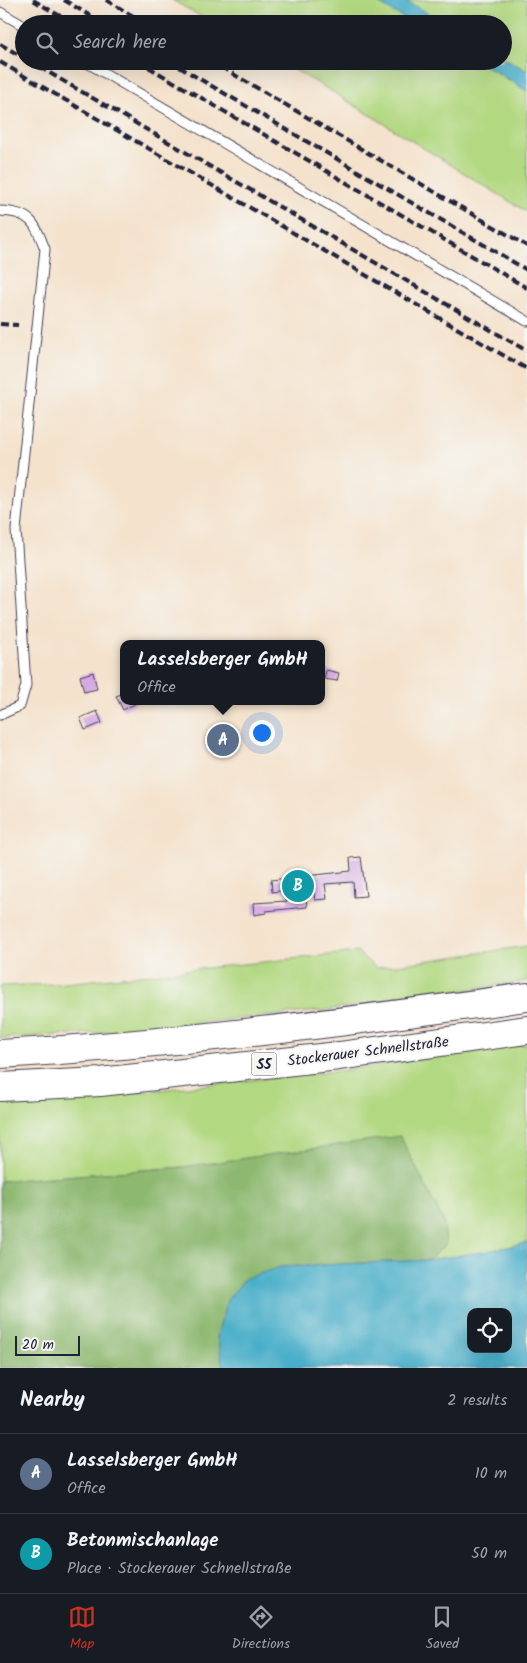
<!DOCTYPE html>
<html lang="en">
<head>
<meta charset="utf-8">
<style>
  body { margin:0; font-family:Kalam,sans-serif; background:#242831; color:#f1f3f6 }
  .controls { position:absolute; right:15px; bottom:15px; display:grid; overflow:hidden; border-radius:10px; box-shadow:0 5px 20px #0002 }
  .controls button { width:45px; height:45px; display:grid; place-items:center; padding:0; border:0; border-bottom:1px solid #363941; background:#171b24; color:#f1f3f6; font:25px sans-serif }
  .scale { position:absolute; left:15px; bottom:12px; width:65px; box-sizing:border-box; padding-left:5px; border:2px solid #22223b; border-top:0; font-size:14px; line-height:18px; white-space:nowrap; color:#22223b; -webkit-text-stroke:4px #f6f6f2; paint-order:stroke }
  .you { position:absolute; left:261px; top:732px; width:18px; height:18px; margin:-12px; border:4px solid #fff; border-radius:50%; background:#1a73e8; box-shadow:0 0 0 8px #1a73e833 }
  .badge { display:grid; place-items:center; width:32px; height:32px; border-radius:50%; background:#c8321e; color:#fff; font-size:16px; font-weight:700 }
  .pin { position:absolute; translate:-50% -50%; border:2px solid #fff; box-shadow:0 1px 5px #0006 }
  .popup { position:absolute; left:120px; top:640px; width:205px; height:65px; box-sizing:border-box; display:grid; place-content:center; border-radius:10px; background:#171b24; filter:drop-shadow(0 1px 4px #0005); font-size:16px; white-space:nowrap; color:#9ea1a6 }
  .popup b { font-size:19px; color:#f1f3f6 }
  .popup::after { content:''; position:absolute; left:50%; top:100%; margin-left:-10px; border:10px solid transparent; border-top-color:#171b24 }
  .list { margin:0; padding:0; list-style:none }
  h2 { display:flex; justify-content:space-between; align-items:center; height:65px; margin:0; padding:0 20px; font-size:21px }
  h2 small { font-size:16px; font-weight:400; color:#9ea1a6 }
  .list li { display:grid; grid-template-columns:32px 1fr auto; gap:15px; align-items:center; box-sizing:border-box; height:80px; padding:0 20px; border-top:1px solid #363941 }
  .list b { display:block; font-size:19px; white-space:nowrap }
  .list p { margin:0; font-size:16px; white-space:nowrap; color:#9ea1a6 }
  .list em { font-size:16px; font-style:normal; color:#9ea1a6 }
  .icon { flex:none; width:28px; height:28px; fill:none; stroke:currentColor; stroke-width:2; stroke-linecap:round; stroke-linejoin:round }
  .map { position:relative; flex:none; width:527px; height:1368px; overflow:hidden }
  .search { position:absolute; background:#171b24; box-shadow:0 5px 20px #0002; left:15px; right:15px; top:15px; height:55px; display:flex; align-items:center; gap:12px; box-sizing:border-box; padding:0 18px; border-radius:28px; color:#9ea1a6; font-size:19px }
  .sheet { height:225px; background:#171b24 }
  nav { display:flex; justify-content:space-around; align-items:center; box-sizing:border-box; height:70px; border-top:1px solid #363941; background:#171b24; font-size:14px; color:#9ea1a6 }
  nav a { display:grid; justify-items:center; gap:2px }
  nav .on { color:#c8321e }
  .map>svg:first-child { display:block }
</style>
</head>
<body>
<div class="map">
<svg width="527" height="1368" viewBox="0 0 527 1368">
  <rect width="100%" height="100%" fill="#f6f6f2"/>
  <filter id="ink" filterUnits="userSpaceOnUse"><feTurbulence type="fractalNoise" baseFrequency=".02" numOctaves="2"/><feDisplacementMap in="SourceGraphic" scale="10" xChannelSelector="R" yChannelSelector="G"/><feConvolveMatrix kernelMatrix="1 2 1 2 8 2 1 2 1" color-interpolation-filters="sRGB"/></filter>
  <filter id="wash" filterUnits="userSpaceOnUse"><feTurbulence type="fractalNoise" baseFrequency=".0096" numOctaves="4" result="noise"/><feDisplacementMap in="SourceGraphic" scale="20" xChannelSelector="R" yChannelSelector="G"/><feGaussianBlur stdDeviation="1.12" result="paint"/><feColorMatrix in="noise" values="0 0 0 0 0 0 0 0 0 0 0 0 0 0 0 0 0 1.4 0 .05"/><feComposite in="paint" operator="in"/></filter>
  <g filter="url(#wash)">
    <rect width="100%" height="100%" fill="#f4e2cc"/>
    <!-- green -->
    <path fill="#b2d881" stroke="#6a7d5e" d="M172,0H373L414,24H214Z
      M405,0H527V71L503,57V24H446Z
      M279,61H478L527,91V212L333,92Z
      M527,946V981L319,1011L94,1033L0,1038V986L56,984L357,952L376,968Z
      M527,1044V1243L487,1251L428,1260L446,1244L183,1167L0,1181V1101L100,1096L339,1071Z"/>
    <!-- forest -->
    <path fill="#8db86f" stroke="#586d55" d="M400,1136L444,1222L446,1244L428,1260L280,1267L222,1361L226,1368H0V1181L183,1167Z"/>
    <!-- water -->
    <path fill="#4aaec9" stroke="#366882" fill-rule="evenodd" d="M373,0H405L446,24H414Z
      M503,57L527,71V91L478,61H503Z
      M527,1243V1368H226L222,1361L217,1336L227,1300L246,1278L280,1267L428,1260L487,1251ZM471,1312H508V1349H471Z"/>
    <g id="blocks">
      <!-- building -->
      <path fill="#d6a8e4" d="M326,670L339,673L337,681L324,679Z
        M93,672L97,689L84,692L80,676Z
        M124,693V701H140L123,710L116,696Z
        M97,711L102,723L85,730L80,718Z
        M361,857L366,896L354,897L353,882L325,884L327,899L315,900L313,887L290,890L291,900L306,898L307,907L266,911V913L254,915L253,903L288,901L287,890L272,892L271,880L351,871L350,858Z"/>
    </g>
  </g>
  <g filter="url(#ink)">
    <use href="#blocks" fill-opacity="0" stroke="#423f51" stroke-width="1"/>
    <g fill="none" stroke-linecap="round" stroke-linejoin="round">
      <!-- service casing -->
      <g stroke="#423f51" stroke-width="11">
        <path id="service" d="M0,12L24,26
          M84,61L527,321
          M0,211C31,212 35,223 45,249L16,530L26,685L20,706L0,715"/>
      </g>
      <!-- trunk casing -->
      <g stroke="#423f51" stroke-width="30">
        <path id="trunk" d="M0,1054C177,1044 352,1021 527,997
          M0,1087L100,1082L339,1056L527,1030"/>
      </g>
      <!-- service -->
      <use href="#service" stroke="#fff" stroke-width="9"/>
      <!-- trunk -->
      <use href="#trunk" stroke="#fff" stroke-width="28"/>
      <!-- rail -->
      <path stroke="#22223b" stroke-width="4" stroke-dasharray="8 4" stroke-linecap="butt" d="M33,0L74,24
        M64,0L104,24
        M106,0L147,24
        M0,44L24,58
        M29,61L527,351
        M138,61L527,288
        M169,61L527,270
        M211,61L527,246
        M0,62L527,369
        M0,324L18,325"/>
    </g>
  </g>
  <g text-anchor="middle" stroke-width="4" stroke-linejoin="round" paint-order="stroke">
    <!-- shield labels -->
    <rect fill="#f6f6f2" stroke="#626272" stroke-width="1" x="251.5" y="1052.5" width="25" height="23" rx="4"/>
    <g font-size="14" font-weight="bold" fill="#22223b">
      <text x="264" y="1069">S5</text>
    </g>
    <!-- street labels -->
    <g font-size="15" fill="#22223b" stroke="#f6f6f2">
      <text transform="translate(368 1051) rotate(-7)" y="5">Stockerauer Schnellstraße</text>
    </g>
  </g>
</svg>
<div class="controls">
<button><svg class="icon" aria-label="locate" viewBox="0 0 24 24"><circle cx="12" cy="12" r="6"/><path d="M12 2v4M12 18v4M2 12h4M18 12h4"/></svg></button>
</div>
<div class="scale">20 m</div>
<div class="you"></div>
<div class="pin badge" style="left:223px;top:740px;background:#5c6f8a">A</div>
<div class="popup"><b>Lasselsberger GmbH</b>Office</div>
<div class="pin badge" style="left:298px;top:886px;background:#0f9aa8">B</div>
<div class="search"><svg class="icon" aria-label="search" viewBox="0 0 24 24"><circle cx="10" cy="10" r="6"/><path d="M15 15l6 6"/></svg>Search here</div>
</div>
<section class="sheet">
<h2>Nearby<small>2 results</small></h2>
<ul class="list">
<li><span class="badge" style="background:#5c6f8a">A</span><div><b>Lasselsberger GmbH</b><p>Office</p></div><em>10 m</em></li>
<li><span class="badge" style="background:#0f9aa8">B</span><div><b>Betonmischanlage</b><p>Place · Stockerauer Schnellstraße</p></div><em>50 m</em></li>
</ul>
</section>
<nav>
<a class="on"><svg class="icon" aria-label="map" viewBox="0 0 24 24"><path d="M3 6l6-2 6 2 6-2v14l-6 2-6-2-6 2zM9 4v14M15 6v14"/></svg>Map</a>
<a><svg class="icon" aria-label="directions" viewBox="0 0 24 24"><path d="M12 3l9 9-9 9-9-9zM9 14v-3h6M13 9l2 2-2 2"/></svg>Directions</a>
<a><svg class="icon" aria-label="saved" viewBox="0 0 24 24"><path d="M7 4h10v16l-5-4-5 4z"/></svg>Saved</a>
</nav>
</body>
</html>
